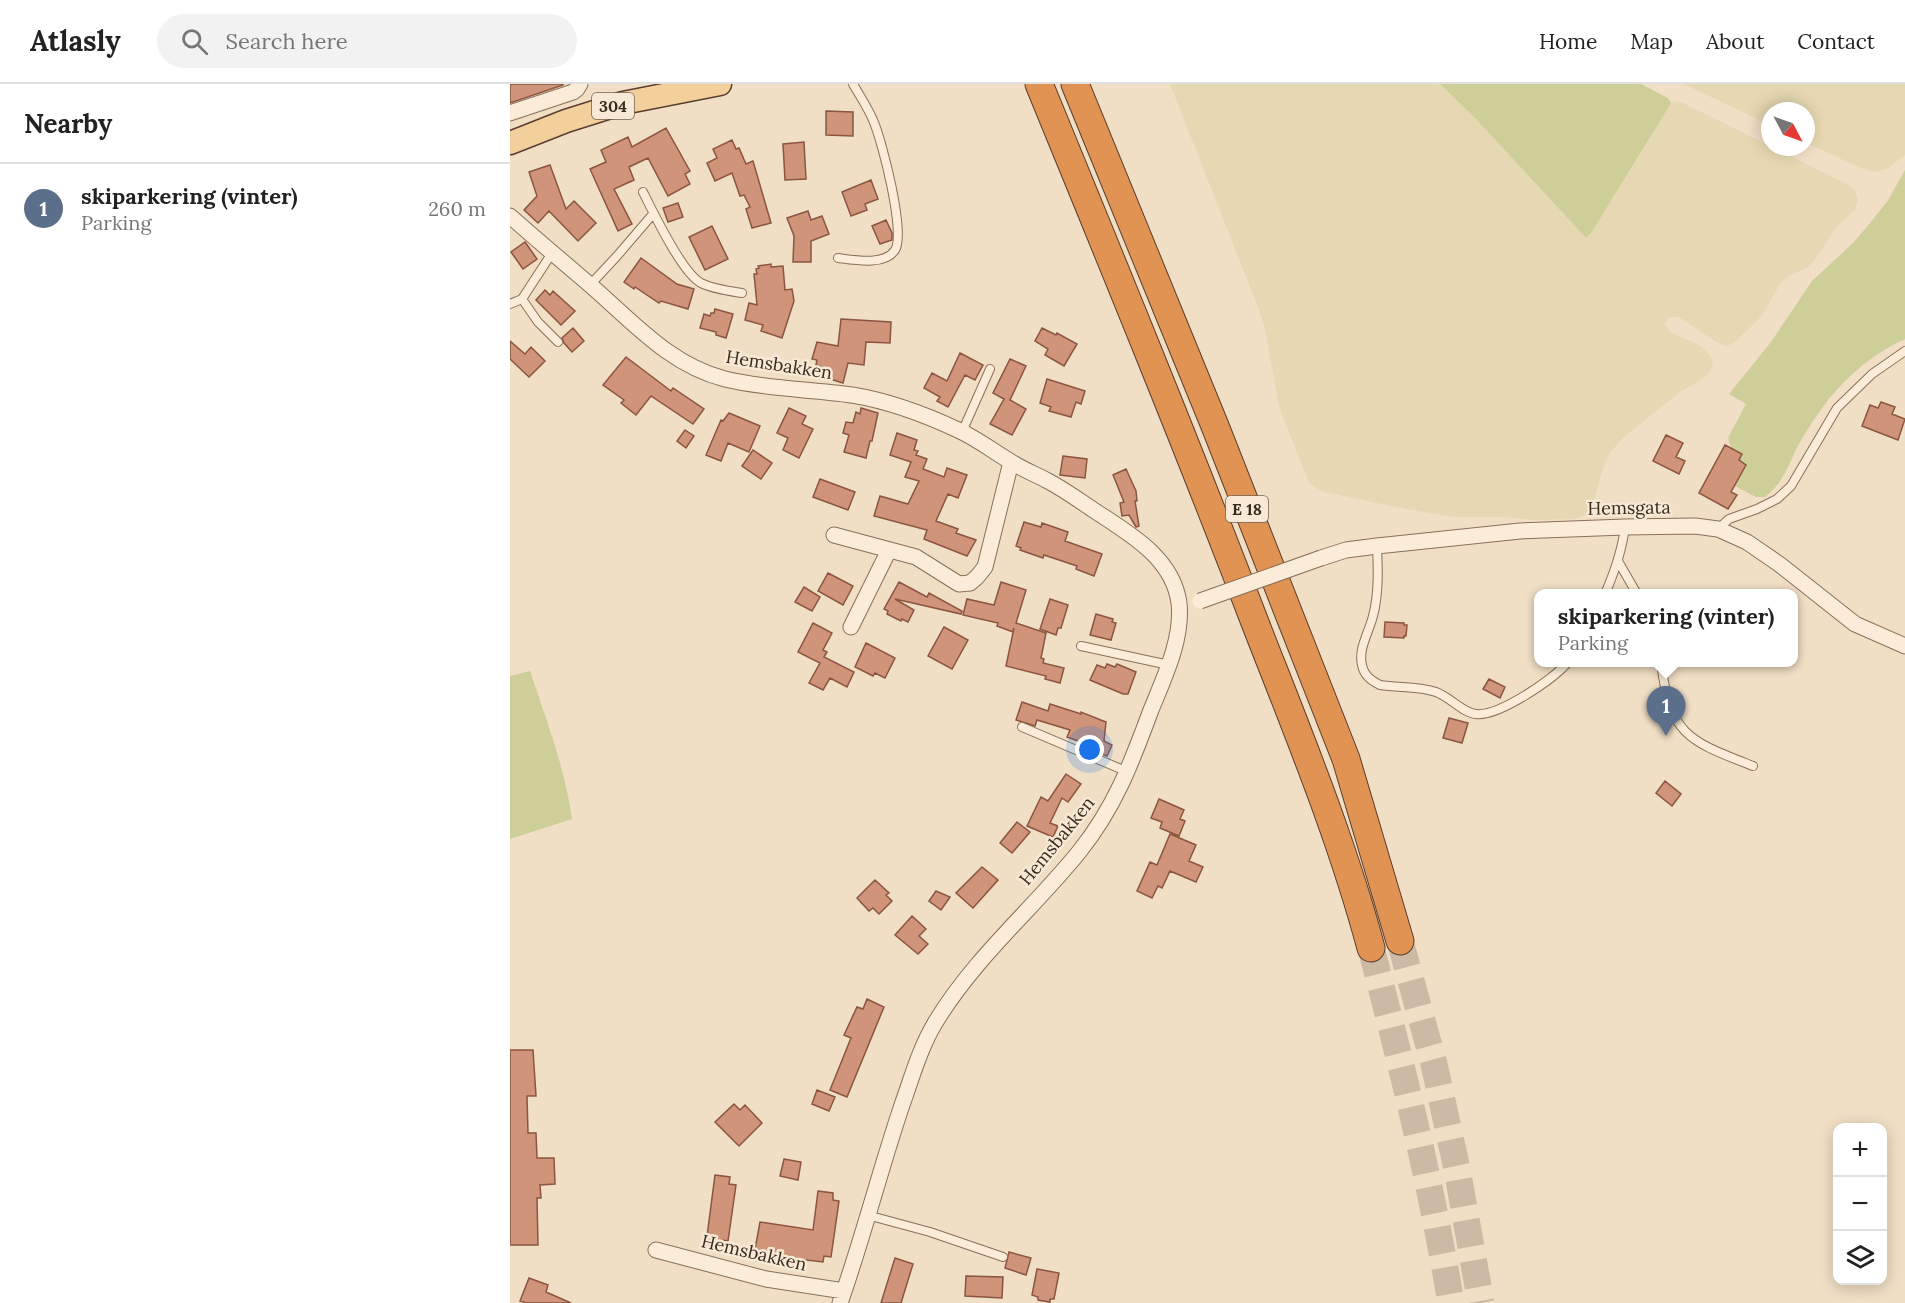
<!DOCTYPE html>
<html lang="en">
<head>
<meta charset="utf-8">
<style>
  body { margin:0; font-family:Lora,serif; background:#f2f2f2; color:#222 }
  .controls { position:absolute; right:18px; bottom:18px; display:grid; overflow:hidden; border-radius:12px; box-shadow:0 3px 15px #0003 }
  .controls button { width:54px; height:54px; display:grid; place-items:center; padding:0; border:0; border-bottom:2px solid #e0e0e0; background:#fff; color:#222; font:30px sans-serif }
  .compass { position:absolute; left:1251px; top:18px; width:54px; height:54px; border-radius:50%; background:#fff; box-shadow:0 3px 15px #0003; rotate:131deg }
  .you { position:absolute; left:580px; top:666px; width:21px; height:21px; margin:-15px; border:4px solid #fff; border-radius:50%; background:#1a73e8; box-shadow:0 0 0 9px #1a73e833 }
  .badge { display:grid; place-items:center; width:39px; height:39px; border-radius:50%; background:#9c2836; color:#fff; font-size:20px; font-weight:700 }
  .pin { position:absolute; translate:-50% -50px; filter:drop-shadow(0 2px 3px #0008) }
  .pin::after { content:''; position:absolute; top:32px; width:21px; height:18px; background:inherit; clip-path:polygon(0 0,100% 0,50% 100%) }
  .popup { position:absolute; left:1024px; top:505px; width:264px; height:78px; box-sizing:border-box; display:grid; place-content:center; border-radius:12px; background:#fff; filter:drop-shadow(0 2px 4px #0005); font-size:20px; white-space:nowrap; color:#767676 }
  .popup b { font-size:22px; color:#222 }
  .popup::after { content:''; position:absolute; left:50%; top:100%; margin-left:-12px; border:12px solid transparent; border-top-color:#fff }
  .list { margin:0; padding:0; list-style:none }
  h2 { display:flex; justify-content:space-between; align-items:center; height:78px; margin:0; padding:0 24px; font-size:26px }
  h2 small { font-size:20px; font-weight:400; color:#767676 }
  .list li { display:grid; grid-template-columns:39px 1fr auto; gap:18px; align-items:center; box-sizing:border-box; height:90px; padding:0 24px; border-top:2px solid #e0e0e0 }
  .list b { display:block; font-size:22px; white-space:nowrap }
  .list p { margin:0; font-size:20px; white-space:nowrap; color:#767676 }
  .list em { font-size:20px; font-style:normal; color:#767676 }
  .icon { flex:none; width:33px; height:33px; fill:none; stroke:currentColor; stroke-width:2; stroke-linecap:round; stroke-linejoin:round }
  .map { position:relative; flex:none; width:1395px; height:1219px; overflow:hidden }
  header { display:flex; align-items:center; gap:36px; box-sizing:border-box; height:84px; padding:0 30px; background:#fff; border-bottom:2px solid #e0e0e0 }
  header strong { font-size:28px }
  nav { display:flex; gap:33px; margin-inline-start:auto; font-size:21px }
  .search { width:420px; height:54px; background:#f2f2f2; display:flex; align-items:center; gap:15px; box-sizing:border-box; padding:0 21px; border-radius:33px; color:#767676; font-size:22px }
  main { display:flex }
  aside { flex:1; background:#fff }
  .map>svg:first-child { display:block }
</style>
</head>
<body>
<header>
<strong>Atlasly</strong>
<div class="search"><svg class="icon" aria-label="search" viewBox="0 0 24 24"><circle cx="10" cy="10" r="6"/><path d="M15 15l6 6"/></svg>Search here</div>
<nav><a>Home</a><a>Map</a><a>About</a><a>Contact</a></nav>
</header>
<main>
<aside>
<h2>Nearby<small></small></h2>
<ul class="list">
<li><span class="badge" style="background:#5c6f8a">1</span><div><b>skiparkering (vinter)</b><p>Parking</p></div><em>260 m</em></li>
</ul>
</aside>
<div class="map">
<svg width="1395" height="1219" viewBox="0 0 1395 1219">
  <rect width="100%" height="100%" fill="#f0dec5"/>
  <!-- farmland -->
  <path fill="#e6d8b2" d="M660,0H929L967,36L1076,154L1081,149L1154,28L1161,19L1165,17L1173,19L1337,100L1345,107L1348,115L1345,126L1328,141L1303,178L1295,185L1282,190L1271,198L1256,225L1247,237L1222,260L1215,262L1206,258L1169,233H1158L1155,240L1160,248L1189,261L1198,269L1203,278L1200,287L1194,294L1170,308L1114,353L1100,368L1092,387L1085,414L1080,425L1073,432L1064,435L1026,436L992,433H944L896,425L815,408L806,404L798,397L769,322L755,245L750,228Z
    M1174,0H1395V71L1378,84L1366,88L1356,86L1296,59V27H1260V41Z"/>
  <!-- green -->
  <path fill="#cece98" d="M930,0H1131L1158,14L1161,19L1081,149L1076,154L967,36Z
    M1395,86V255C1347,277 1315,314 1289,360C1279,379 1273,400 1255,413H1246L1225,402L1236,381C1226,374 1221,366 1218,354L1236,320L1219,310L1261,258L1302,197L1344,158L1355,145L1377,118Z
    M20,587C36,635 55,684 62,735L0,755V592Z"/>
  <!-- building -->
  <path fill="#cf9479" stroke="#8b553f" stroke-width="1.5" d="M0,0H53V1L0,19Z
    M316,27L343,28V52L316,51Z
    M156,44L180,87L175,90L180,100L158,112L138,74L119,83L124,96L104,105L122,140L108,147L80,85L96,78L91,66L118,53L122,63Z
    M222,56L226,65L229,64L236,80L243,77L261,139L242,144L236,125L240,123L234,111L230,112L222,89L205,97L197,79L207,74L203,65Z
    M294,58L296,95L275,96L273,60Z
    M40,81L56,125L64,117L86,139L68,157L39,127L28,139L14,126L27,112L19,88Z
    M361,96L368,115L355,120L357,126L341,132L332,108Z
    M168,119L173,133L158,138L153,124Z
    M298,127L301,136L312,132L319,150L301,157V178H283L284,152L277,134Z
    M376,136L382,149V156L370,160L362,142Z
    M202,142L218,175L195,186L179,153Z
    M15,158L27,175L13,185L1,168Z
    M131,174L167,200L184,205L178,225L151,217L149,219L125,203L124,205L114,198Z
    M261,180V183L273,182L275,206L282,205L284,217L272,254L251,247L253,241L235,236L239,219L247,221L244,190H247L246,185L249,184L248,182Z
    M35,206L40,211L43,207L65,227L51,241L26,216Z
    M205,225L223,230L216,254L206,251V248L190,244L194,230L200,232L201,229H204Z
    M331,235L381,238L380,259L356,258L354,281L338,279L333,299L320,295L322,286L306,281L307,276L302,275L307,258L328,262Z
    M63,244L74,257L62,268L54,259L52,254Z
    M532,244L546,251L547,249L567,260L554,282L535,271L538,265L525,257Z
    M0,257L15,270L21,263L35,277L19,293L0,275Z
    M450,269L473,281L465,296L455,291L438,323L427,317L430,313L414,304L422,289L437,297Z
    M116,273L161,307L163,304L194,325L183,340L141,312L126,331L111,319L114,316L93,301Z
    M500,275L516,282L500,316L516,325L502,351L480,340L494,315L483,309Z
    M537,295L575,307L571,320L566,318L561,333L539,327L541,323L530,319Z
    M1371,318L1385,323L1382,330L1395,335L1388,356L1352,342L1360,321L1368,324Z
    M279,324L296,332L292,340L303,345L289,374L273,366L278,354L267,349Z
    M351,324L368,329L362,357H360L356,374L334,368L339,351L333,349L336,338L343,339L346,328L350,330Z
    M219,329L250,342L239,368L218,359L211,377L196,371L211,336L213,337Z
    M175,346L184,352L176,364L167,357Z
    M387,349L407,356L404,366L408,367L406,371L417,375L413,385L434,393L437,384L457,391L448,414L438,410L426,437L448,445L446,449L466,456L457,472L414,455L417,446L364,432L370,412L398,420L409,397L395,393L401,378L380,371Z
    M1156,351L1173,359L1166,373L1175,377L1169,390L1143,377Z
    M1215,361L1232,370L1229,376L1236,381L1221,408L1227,411L1218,425L1189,409Z
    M243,366L262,379L251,395L232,382Z
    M553,372L577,375L575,394L550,391Z
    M616,385L626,407L627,417H625L629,442L626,443L619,431L612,432L610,419L614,418L603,391Z
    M310,395L345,408L338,426L303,413Z
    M514,438L531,443L532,439L558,448L555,457L592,470L584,492L566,485L567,482L534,471L533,474L510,466L511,464L506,462Z
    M318,489L343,502L333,521L308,507Z
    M389,498L417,513L419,509L452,527L451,530L385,515L404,526L398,538L392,535L391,537L377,530L378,527L374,525Z
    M491,498L516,506L506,539L536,549L531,574L534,575L533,579L554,584L550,599L535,595L536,592L496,582L504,544L503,548L487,542L488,539L453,531L457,515L484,521Z
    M294,503L310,513L302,527L285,518Z
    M540,515L558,521L551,544H548L546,551L530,545Z
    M586,530L603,535L602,538L606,539L601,556L580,551Z
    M875,538L894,539V541H897L896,552H894V554L874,553Z
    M303,539L322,549L313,566L317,568L314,573L344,588L337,603L320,594L313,606L299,599L310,579L288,568Z
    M434,543L458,556L442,585L418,572Z
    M356,559L385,574L375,594L365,589L363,592L345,583Z
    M597,580L605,583L607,580L626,588L618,610H613L580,596L587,581L595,584Z
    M979,595L995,603L990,614L973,605Z
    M512,618L538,627L540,620L571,630V628L596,638L594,657L602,661L597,672L581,666L582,662L557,653L560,646L527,636L525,642L506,636Z
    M939,634L958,639L952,659L933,654Z
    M556,690L571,700L558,718L552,714L540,739L548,742L543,753L517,742L531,713L538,717Z
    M1155,697L1171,710L1162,722L1146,709Z
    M649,715L674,726L670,735L675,737L669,752L650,744L652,738L641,734Z
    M507,738L520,748L502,769L490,759Z
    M660,750L686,761L679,777L693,783L686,798L660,787L652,804L648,802L642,814L627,807L640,778L647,781Z
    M472,783L488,796L463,824L446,809Z
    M365,796L379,809L376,811L382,817L369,830L363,824L359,827L347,814Z
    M426,807L440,813L431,826L419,817Z
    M402,832L416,845L409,852L418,860L408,870L385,851Z
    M357,915L374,923L337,1013L320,1006L341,954L334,951L347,923L353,925Z
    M0,966H23L26,1012H17L18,1049H26L27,1074H44L45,1100L30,1101L31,1114H27L28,1161H0Z
    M307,1006L325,1013L319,1027L302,1020Z
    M224,1020L230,1026L235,1021L252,1039L229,1062L205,1038Z
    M274,1075L291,1078L288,1096L270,1092Z
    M205,1091L220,1093L219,1100L226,1101L218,1157L211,1156L210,1162L196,1160Z
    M308,1107L323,1109V1116L329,1117L321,1173L314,1172L313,1178L288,1175L287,1182L243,1176L250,1138L303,1146Z
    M499,1168L521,1174L516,1191L495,1184Z
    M385,1174L403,1180L391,1219H371Z
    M527,1185L549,1189L544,1215H540V1218L528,1216V1213L522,1211Z
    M456,1192L493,1193L492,1214L455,1212Z
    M19,1194L38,1201L36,1208L61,1219H16L10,1217Z"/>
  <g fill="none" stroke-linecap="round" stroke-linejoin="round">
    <!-- motorway-tunnel -->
    <path stroke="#ccbaa4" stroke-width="27" stroke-dasharray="27 14" stroke-linecap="butt" d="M890,857L924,980L947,1085L971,1219
      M861,864C892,982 921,1099 941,1219"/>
    <!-- service casing -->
    <g stroke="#8b6f5a" stroke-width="10">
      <path id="service" d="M133,108C143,128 172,189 191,199C203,205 219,207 232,209
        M328,174C344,176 375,182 385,166C396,150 372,56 363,36C358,24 350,12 343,0
        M80,201L107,172L143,130
        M12,215L28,238L48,258
        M0,220L12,215L42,169
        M452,348L480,285
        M1208,445L1219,435L1247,425L1267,415L1281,402L1327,324L1362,290L1395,267
        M867,462C868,485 869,509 863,532C859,548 848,565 852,581C854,592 862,597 870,601C888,604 909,602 926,608C940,613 953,629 966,630C988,633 1044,595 1058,578
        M1108,477L1127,510
        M1095,510C1105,487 1112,467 1115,443
        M571,562L659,581
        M1151,578C1160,652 1179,657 1243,682
        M512,643L618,688
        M357,1131L420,1148L493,1173"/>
    </g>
    <!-- minor casing -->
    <g stroke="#8b6f5a" stroke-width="17">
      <path id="minor" d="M0,29L63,8L67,5L70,0
        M0,132C26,155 52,177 79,200C121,236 159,281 215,295C256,305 300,305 342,311C379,317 414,330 448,346C468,355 484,368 503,379C514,386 527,391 538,397C555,406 570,417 585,427C620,450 663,474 669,519C673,555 654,594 641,626C621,680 605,723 569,768C522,826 464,874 425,939C410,964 402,993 392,1021C370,1086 353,1154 330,1219
        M324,451L406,473L449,500L460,499L467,493L475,483L501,378
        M811,474L836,466L867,462L1010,447L1115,443L1185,442L1208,445L1237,458L1269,480L1345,540L1395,562
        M341,543L379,466
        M146,1166L256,1195L334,1207"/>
    </g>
    <!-- primary casing -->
    <g stroke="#593e2e" stroke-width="25">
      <path id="primary" d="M0,59L56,37L113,19L210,0"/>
    </g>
    <!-- motorway casing -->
    <g stroke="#593e2e" stroke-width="29">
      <path id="motorway" d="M529,0C602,178 675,356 744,536C786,644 831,752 861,864
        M565,0L705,342L836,675L890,857"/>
    </g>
    <!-- service -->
    <use href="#service" stroke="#faecd8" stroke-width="8"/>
    <!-- minor -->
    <use href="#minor" stroke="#faecd8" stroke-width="15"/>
    <!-- primary -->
    <use href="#primary" stroke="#f3cf9c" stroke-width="22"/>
    <!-- motorway -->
    <use href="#motorway" stroke="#e19354" stroke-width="27"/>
    <!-- minor-bridge casing -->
    <g stroke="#8b6f5a" stroke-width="17" stroke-linecap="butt">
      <path id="minor-bridge" d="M690,517L811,474"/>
    </g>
    <!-- minor-bridge -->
    <use href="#minor-bridge" stroke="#faecd8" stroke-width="15"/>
  </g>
  <g text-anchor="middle" stroke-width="5" stroke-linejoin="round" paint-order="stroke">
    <!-- shield labels -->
    <g fill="#f7e9d5" stroke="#736355" stroke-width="1.5">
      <rect x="82" y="9" width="42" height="26" rx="4.5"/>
      <rect x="716" y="412" width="42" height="26" rx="4.5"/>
    </g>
    <g font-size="16" font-weight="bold" fill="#3b291e">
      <text x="103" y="28">304</text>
      <text x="737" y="431">E 18</text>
    </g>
    <!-- street labels -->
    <g font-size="18" fill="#3b291e" stroke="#f7e9d5">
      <text transform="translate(269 281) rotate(9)" y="6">Hemsbakken</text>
      <text transform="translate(1119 424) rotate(-1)" y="6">Hemsgata</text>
      <text transform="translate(547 757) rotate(-51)" y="6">Hemsbakken</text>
      <text transform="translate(244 1169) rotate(13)" y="6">Hemsbakken</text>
    </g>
  </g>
</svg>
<div class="controls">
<button>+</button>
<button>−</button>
<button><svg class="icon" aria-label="layers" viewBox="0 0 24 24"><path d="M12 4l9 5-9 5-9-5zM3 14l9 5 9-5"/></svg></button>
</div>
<svg class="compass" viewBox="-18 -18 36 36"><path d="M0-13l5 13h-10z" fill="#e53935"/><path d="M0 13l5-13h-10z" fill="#767676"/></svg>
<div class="you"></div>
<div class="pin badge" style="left:1156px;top:652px;background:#5c6f8a">1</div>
<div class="popup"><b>skiparkering (vinter)</b>Parking</div>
</div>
</main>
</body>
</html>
